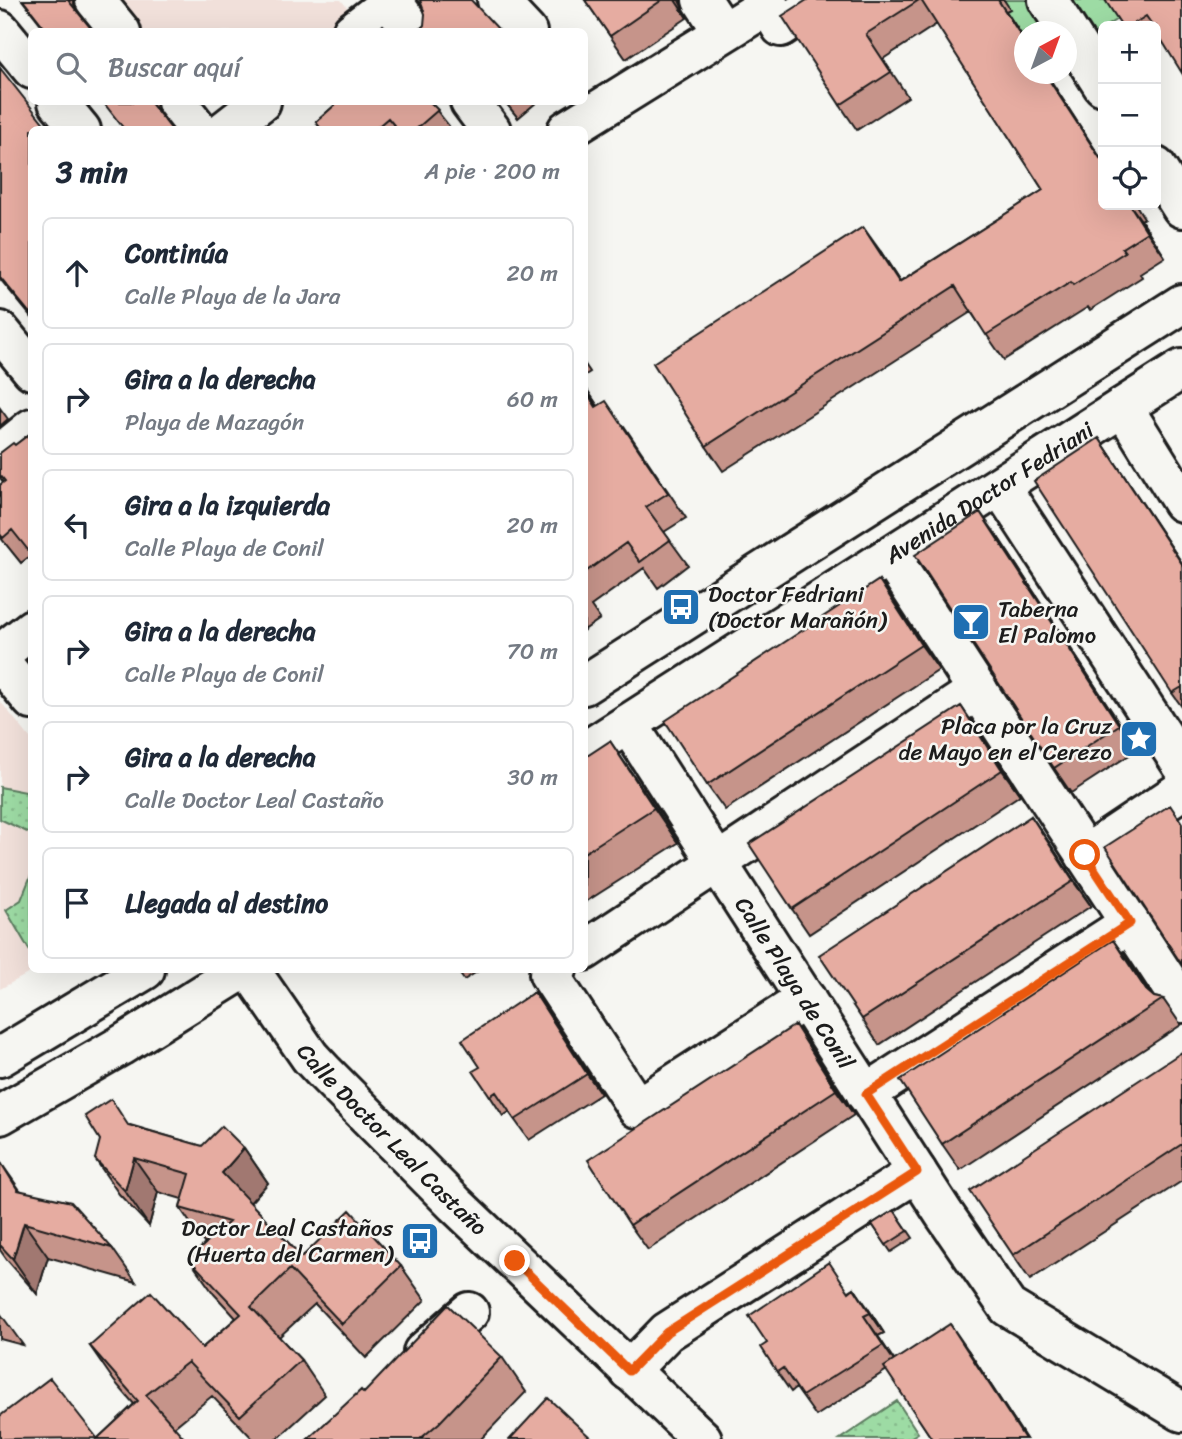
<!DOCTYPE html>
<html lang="es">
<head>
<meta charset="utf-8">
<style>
  body { margin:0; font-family:Sriracha,sans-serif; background:#f2f2f3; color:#1f2937 }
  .controls { position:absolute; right:21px; top:21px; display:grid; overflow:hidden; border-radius:10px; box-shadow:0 7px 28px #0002 }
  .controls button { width:63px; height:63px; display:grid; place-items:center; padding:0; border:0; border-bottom:2px solid #e0e1e3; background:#fff; color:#1f2937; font:35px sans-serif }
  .compass { position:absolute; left:1014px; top:21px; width:63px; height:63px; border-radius:50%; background:#fff; box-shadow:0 7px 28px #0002; rotate:41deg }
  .stop { position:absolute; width:21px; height:21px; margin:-16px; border:5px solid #ea580c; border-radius:50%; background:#fff }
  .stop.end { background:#ea580c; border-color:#fff; box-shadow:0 2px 7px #0008 }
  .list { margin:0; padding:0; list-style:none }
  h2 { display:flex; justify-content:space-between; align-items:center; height:91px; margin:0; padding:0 28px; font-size:30px }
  h2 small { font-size:23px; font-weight:400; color:#747a83 }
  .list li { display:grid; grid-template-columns:46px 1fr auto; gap:21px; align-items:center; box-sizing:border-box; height:112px; margin:0 14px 14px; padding:0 14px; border:2px solid #e0e1e3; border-radius:10px }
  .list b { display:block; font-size:26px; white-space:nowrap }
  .list p { margin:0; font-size:23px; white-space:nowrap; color:#747a83 }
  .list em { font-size:23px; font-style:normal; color:#747a83 }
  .icon { flex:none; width:38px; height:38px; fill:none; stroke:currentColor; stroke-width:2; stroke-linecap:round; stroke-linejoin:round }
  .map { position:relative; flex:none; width:1182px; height:1439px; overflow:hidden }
  .search { position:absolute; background:#fff; box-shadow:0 7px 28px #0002; left:28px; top:28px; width:560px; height:77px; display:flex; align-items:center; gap:18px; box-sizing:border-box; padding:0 24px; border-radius:10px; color:#747a83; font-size:26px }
  .panel { position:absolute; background:#fff; box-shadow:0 7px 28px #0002; left:28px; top:126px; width:560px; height:847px; border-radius:10px }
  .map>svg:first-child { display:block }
</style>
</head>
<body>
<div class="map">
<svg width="1182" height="1439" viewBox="0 0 1182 1439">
  <defs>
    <pattern id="grass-dots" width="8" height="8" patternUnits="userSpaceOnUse" patternTransform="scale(1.75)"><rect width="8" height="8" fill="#9ddba4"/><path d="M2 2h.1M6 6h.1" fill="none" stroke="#87bb8d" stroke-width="1.8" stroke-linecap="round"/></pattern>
  </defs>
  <rect width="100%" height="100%" fill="#f6f6f2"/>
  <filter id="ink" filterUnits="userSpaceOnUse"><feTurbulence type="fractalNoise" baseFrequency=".0143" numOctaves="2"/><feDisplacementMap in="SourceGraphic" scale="14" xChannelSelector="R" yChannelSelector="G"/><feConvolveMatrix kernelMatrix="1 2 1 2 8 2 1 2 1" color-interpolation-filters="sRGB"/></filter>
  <g filter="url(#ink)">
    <!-- built -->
    <path fill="#f1e0da" d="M110,0H341L359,22L347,32L135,31Z
      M0,701L31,739L32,970H35L0,989Z"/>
    <!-- grass -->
    <path fill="url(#grass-dots)" stroke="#5c7c60" stroke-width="2" d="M0,787L31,793V834L0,819Z
      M31,875L32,952L31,953L6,910L21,900Z
      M897,1401L918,1433L908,1439H840Z"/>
    <!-- park -->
    <path fill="#9ddba4" stroke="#5c7c60" stroke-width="2" d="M1004,0H1147L1067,51L1066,32H1024V40L1006,11Z"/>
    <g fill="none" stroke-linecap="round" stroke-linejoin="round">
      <!-- minor casing -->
      <g stroke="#1c1c1c" stroke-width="44">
        <g id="minor">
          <path d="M95,0L121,32"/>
          <path d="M391,0L415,32"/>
          <path d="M497,0L527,32"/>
          <path d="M702,0L723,32"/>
          <path d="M1048,0L1103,86"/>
          <path d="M0,30L32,69"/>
          <path d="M352,32L392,1"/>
          <path d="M58,102L81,130"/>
          <path d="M177,102L199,130"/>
          <path d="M470,102L491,130"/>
          <path d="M225,130L261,102"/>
          <path d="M567,130L768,5L781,27L822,0"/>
          <path d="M1156,167L1182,208"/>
          <path d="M0,331L32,370"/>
          <path d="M1123,407L1182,502"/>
          <path d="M0,454L32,428"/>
          <path d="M1000,486L1182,765"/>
          <path d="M890,556L1182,1003"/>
          <path d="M0,654L32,629"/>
          <path id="s1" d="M628,724L944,1214L1008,1307L1182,1412"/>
          <path d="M1085,855L1182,790"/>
          <path d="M584,951L978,690"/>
          <path d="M557,970L549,974L637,1108L806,999"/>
          <path d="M866,1094L1130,923"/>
          <path d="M423,1352L469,1312"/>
          <path d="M629,1371L667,1332L917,1172"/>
        </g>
      </g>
      <!-- major casing -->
      <g stroke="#1c1c1c" stroke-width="44">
        <g id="major">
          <path d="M0,661L32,700"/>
          <path d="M584,685L1182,304"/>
          <path id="s2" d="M584,752L1182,369"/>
          <path id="s3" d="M250,970L310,1057L323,1071L455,1204L702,1439"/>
          <path d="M0,1057L145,970"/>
          <path d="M0,1115L120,1046L242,970"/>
        </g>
      </g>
      <!-- minor -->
      <use href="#minor" stroke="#f6f6f2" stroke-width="38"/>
      <!-- major -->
      <use href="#major" stroke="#f6f6f2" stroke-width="38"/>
    </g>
    <!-- wall -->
    <path fill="#c6948a" stroke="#1c1c1c" stroke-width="2" d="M22,0H74V4L76,9L94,32H47Z
      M585,0H679L687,18L626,59Z
      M807,0H1004L1010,9L1006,11L1100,157L1103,205H1136L1144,218L1141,220L1165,257L1140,273L1142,277L1090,310L1088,307L1004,360L971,312L723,471L706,446L881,252L900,281L1043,190L937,24L883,59L908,97L857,130L840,105Z
      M1182,0L1163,42L1156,47V26H1122Z
      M0,68L32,130V318L0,279Z
      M332,102H430L449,126L445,130H321L316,122L335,105Z
      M505,102H537L518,118Z
      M584,363L590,372L584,376Z
      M584,385L598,406L624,426L686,518L664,532L688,565L658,588L644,568L591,606L600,619L584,630Z
      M0,408L8,419L0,426Z
      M32,432V558L30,556L21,563L0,537V485L3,482L0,478V453L15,445Z
      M1099,438L1182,563V707L1172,693Z
      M998,537L1137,750L1071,793L1054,768Z
      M879,580L939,670L725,810L707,785Z
      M978,731L1020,795L809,934L792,909Z
      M584,758L634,776L678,843L584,903Z
      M1031,816L1091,906L879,1045L862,1019Z
      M1131,965L1149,992L1154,997L1163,999L1181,1025L960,1170L942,1144Z
      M457,970H480L464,980Z
      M534,992L601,1094L529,1140L509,1112L503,1116L490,1096L480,1067Z
      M812,1050L854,1115L648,1250L630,1225Z
      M1182,1052V1181L1030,1280L1013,1255Z
      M130,1125L202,1146L244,1148L268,1183L250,1203L302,1257L401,1266L425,1300L366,1358L315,1304L279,1337L301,1360L325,1395L277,1439H253L212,1396L174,1427L97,1439L134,1404L114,1381L90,1346L202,1348L236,1318L214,1294L189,1259L206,1243H204L180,1208L182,1199L158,1192L149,1226L119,1194L95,1159Z
      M0,1163H1L20,1190L112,1248L136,1282L48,1257L37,1294L7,1260L0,1250Z
      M894,1210L913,1238L891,1252L872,1224Z
      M854,1288L884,1333L878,1336L894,1360L968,1350L1026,1439H932L887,1370L816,1416L796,1388L791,1392L777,1372L849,1291Z
      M0,1313L23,1345L0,1339Z
      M502,1357L526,1392L481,1439H308L364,1393Z"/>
    <!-- shaded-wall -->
    <path fill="#a17871" stroke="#1c1c1c" stroke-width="2" d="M675,0H679L687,18Z
      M998,0L1025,40V42Z
      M1045,74H1046L1103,162V163Z
      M150,102H156V106L160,116Z
      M1130,205L1141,220L1165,257L1147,232Z
      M863,227L881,252L916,307L899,282Z
      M584,385L614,432L596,407L584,388Z
      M1099,438L1182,563V564Z
      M980,512L998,537L1137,750L1119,725Z
      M879,580L896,606L939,670L921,645Z
      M961,706L978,731L1020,795L1002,770Z
      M610,741L634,776L678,843L654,808Z
      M1031,816L1049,842L1091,906L1073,881Z
      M1113,940L1131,965L1156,1004Z
      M534,992L548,1012L601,1094L587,1074Z
      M795,1025L812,1050L854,1115L836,1090Z
      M244,1148L268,1183L246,1207L222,1173Z
      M134,1158L158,1192L149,1226L125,1191Z
      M24,1223L48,1257L37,1294L13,1259Z
      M854,1288L868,1308L884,1333L870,1313Z
      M864,1316L878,1336L896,1364L883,1345Z
      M950,1324L968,1350L1026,1439H1025Z"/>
    <!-- building -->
    <path fill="#e6aca1" stroke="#1c1c1c" stroke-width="2" d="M23,0H68L94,32H48Z
      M420,0H471L501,32H418L424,25L425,14Z
      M585,0H662L610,36Z
      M807,0H919L866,34L891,72L840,105L782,16Z
      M921,0H998L1025,42V74H1045L1100,158L1103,156V205H1130L1147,232L1122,248L1125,252L1073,285L1071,282L986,335L955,286L706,446L653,363L863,227L899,282L1043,190Z
      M1105,0H1182V73L1156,31V26H1153L1146,16L1130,26H1122Z
      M383,25L390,32H376Z
      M0,68L49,130H32V316L0,277Z
      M103,102H150L172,130H125Z
      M334,102H430L438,110L415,130H398L388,118L374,130H322L316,122L336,104Z
      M584,388L596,407L606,401L668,493L646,507L670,540L640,562L626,543L584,573Z
      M32,432V555L12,530L3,538L0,534V485L5,481L0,475V453L13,443L15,445Z
      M1099,438L1182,564V687L1172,693L1034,481Z
      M980,512L1119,725L1054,768L915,555Z
      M879,580L921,645L707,785L665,721Z
      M961,706L1002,770L792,909L749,844Z
      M610,741L654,808L584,853V758Z
      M1170,805L1182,823V965L1105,847Z
      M1031,816L1073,881L862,1019L819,955Z
      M1113,940L1146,990L1154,997L1163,999L942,1144L900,1080Z
      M534,992L587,1074L515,1120L496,1092L490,1096L473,1071L480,1067L462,1040Z
      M795,1025L836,1090L630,1225L588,1160Z
      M1182,1052V1144L1013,1255L970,1191Z
      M111,1099L128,1125L202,1146L222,1126L244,1148L222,1173L302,1257L350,1210L401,1266L342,1324L290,1269L251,1307L301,1360L240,1416L188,1362L146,1395L185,1439H97L138,1401L90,1346L151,1292L202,1348L241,1314L189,1259L229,1222L180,1208L190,1174L134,1158L125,1191L95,1159L100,1140L85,1116Z
      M0,1163H1L18,1190L71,1202L112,1248L24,1223L13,1259L0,1245Z
      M894,1210L908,1231L886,1245L872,1224Z
      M829,1262L849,1292L854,1288L870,1313L864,1316L883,1345L802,1396L783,1368L777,1372L761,1347L767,1343L749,1316Z
      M448,1305L502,1357L439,1423L420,1439H308L361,1390L364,1393Z
      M950,1324L1025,1439H932L884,1367Z
      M50,1378L97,1438L0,1439V1416Z
      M548,1398L592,1439H510Z"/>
  </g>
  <g fill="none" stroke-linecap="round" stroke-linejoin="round" filter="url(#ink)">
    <!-- route -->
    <path stroke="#ea580c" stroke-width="9" d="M515,1261L629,1371L667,1332L917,1172L866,1094L1130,923L1085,855"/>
  </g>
  <!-- icons -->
  <defs>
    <g id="bus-square" transform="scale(2.0125)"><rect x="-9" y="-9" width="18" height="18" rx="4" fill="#1f6fb2" stroke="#f6f6f2"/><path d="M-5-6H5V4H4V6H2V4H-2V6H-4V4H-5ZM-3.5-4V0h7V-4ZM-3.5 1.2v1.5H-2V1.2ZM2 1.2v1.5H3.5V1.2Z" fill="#fff"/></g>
    <g id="bar-square" transform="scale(2.0125)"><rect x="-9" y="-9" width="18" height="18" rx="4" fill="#1f6fb2" stroke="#f6f6f2"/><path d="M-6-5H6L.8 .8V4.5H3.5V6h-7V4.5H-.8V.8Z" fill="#fff"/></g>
    <g id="sight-square" transform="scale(2.0125)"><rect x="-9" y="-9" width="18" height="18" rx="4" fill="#1f6fb2" stroke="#f6f6f2"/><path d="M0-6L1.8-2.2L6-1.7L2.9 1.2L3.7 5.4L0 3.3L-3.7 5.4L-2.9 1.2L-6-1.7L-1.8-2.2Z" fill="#fff"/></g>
  </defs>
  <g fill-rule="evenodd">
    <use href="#bus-square" x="681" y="607"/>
    <use href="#bar-square" x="971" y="622"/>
    <use href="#sight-square" x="1139" y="739"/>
    <use href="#bus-square" x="420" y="1241"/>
  </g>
  <g text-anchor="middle" stroke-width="5" stroke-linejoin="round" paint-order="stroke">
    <!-- street labels -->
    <g font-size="23" fill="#1c1c1c" stroke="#f6f6f2">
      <text dy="8" stroke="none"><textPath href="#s2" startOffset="481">Avenida Doctor Fedriani</textPath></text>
      <text dy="8" stroke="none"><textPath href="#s1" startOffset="308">Calle Playa de Conil</textPath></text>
      <text dy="8" stroke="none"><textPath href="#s3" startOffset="222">Calle Doctor Leal Castaño</textPath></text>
    </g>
    <!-- poi labels -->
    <g font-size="23" fill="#1c1c1c" stroke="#f6f6f2" text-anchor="start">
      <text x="708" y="602">Doctor Fedriani<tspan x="708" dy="26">(Doctor Marañón)</tspan></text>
      <text x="998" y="617">Taberna<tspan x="998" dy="26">El Palomo</tspan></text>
      <text x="1112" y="734" text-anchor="end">Placa por la Cruz<tspan x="1112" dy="26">de Mayo en el Cerezo</tspan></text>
      <text x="393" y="1236" text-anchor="end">Doctor Leal Castaños<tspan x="393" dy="26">(Huerta del Carmen)</tspan></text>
    </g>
  </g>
</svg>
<div class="controls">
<button>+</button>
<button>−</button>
<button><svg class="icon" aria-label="locate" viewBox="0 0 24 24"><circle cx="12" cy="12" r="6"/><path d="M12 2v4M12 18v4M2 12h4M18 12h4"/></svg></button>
</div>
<svg class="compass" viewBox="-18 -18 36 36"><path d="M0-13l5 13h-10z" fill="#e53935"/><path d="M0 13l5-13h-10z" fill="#747a83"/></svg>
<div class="stop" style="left:1085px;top:855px"></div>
<div class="stop end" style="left:515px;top:1261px"></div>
<div class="search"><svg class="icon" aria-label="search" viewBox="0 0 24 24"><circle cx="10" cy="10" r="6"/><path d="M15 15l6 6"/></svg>Buscar aquí</div>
<section class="panel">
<h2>3 min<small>A pie · 200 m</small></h2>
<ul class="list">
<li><svg class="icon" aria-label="ahead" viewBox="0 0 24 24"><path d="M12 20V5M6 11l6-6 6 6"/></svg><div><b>Continúa</b><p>Calle Playa de la Jara</p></div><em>20 m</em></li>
<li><svg class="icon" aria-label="right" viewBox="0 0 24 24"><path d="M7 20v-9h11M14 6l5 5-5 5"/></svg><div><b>Gira a la derecha</b><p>Playa de Mazagón</p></div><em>60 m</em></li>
<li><svg class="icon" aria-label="left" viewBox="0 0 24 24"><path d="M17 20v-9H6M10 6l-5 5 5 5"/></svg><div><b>Gira a la izquierda</b><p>Calle Playa de Conil</p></div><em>20 m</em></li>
<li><svg class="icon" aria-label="right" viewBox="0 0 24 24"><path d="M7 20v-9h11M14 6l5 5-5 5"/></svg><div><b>Gira a la derecha</b><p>Calle Playa de Conil</p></div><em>70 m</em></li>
<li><svg class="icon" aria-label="right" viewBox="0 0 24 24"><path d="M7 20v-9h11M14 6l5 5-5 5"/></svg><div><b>Gira a la derecha</b><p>Calle Doctor Leal Castaño</p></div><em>30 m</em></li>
<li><svg class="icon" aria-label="arrive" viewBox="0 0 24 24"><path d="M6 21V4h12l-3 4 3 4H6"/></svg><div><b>Llegada al destino</b></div></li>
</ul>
</section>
</div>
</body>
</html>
